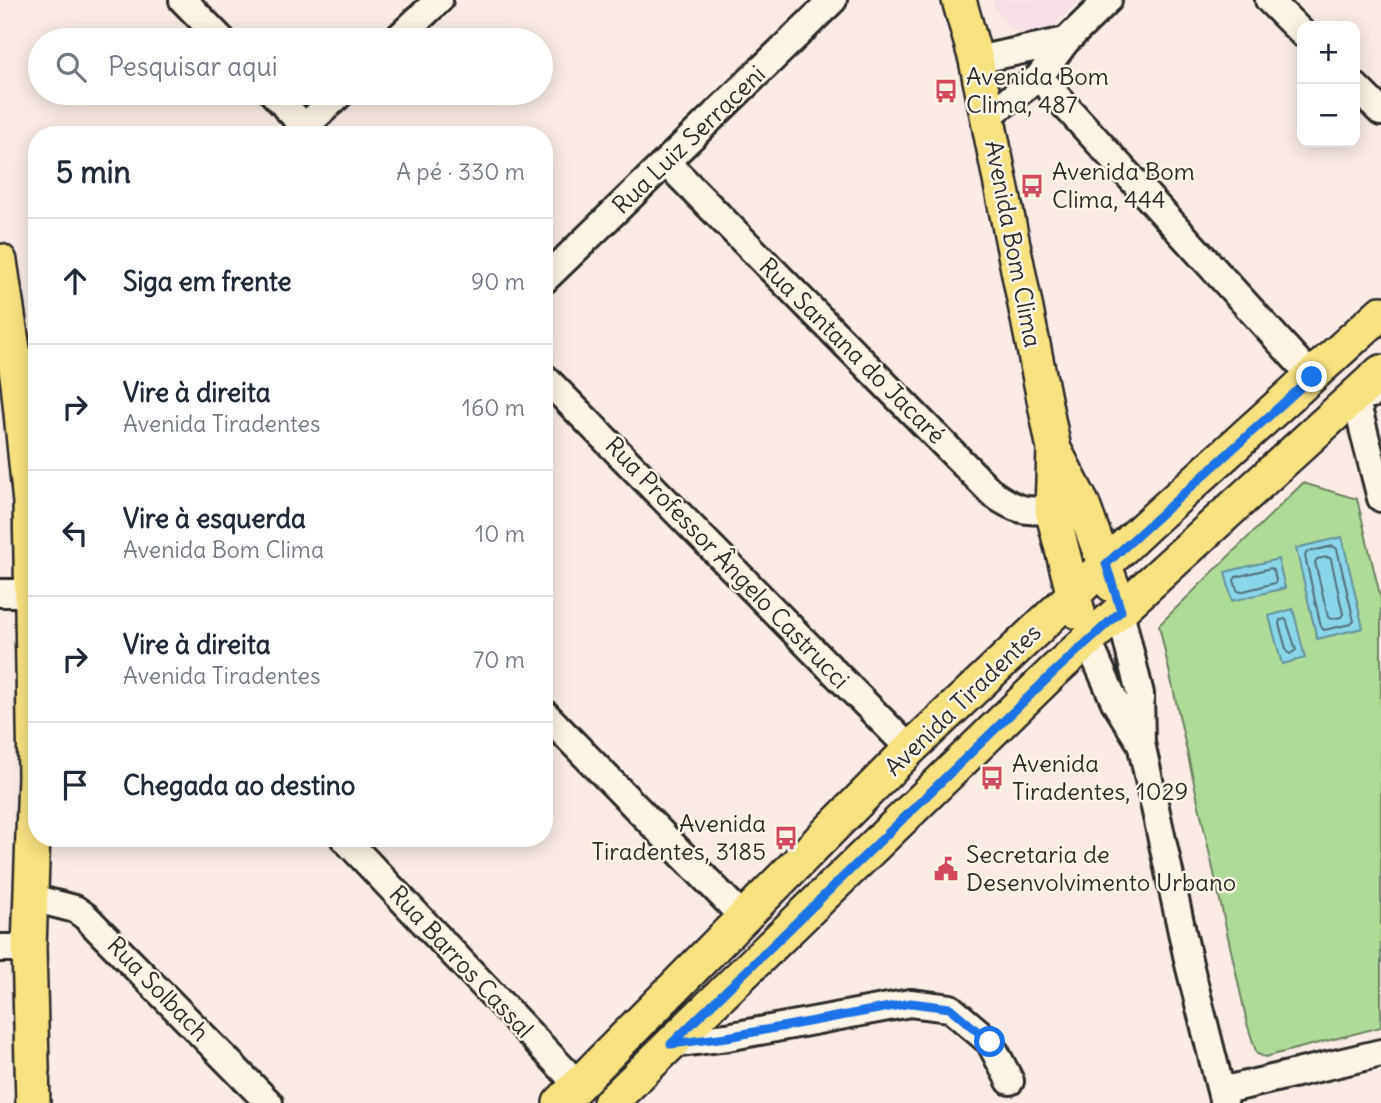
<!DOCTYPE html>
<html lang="pt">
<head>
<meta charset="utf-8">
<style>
  body { margin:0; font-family:Delius,sans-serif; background:#f2f2f3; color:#1f2937 }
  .controls { position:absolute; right:21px; top:21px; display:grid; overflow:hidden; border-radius:14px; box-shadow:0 4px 18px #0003 }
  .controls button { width:63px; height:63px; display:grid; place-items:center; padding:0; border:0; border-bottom:2px solid #e0e1e3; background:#fff; color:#1f2937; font:35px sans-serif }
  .stop { position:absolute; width:21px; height:21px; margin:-16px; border:5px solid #1a73e8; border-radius:50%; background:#fff }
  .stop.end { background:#1a73e8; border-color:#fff; box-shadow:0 2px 7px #0008 }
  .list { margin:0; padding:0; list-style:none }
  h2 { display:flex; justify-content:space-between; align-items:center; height:91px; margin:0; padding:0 28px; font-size:30px }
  h2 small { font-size:23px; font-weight:400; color:#747a83 }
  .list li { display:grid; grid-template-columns:46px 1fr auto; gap:21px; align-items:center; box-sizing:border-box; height:126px; padding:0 28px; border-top:2px solid #e0e1e3 }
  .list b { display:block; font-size:26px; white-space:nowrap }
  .list p { margin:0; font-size:23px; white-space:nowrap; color:#747a83 }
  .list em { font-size:23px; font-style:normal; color:#747a83 }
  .icon { flex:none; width:38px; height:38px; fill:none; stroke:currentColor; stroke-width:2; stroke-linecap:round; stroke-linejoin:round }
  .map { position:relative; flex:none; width:1381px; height:1103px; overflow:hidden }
  .search { position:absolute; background:#fff; box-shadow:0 4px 18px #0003; left:28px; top:28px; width:525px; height:77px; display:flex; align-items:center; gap:18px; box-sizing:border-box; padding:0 24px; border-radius:38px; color:#747a83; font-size:26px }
  .panel { position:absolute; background:#fff; box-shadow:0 4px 18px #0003; left:28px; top:126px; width:525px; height:721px; border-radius:28px }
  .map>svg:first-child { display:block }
</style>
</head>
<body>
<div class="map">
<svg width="1381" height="1103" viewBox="0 0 1381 1103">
  <rect width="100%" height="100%" fill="#faebe6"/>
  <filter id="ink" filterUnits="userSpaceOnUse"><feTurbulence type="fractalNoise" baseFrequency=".0143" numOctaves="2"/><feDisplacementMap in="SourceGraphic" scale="14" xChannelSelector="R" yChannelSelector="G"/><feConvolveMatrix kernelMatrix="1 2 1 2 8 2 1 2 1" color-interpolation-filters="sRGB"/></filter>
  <g filter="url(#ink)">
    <!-- built -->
    <path fill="#f7e0e8" d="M992,0H1080L1051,28L1026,34L1012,29L1005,22L997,12Z"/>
    <!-- green -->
    <path fill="#afda98" stroke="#6d8262" stroke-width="2" d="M1303,483L1357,499L1381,599V1027L1265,1057L1257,1054L1248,1027L1159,625Z"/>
    <!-- water -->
    <path fill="#89d6e8" stroke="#63929c" stroke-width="2" d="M1342,537L1363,628L1317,639L1296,548Z
      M1278,559L1285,588L1232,601L1225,572Z
      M1293,609L1305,658L1282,664L1269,616Z"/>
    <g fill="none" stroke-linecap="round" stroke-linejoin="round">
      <!-- shore -->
      <path stroke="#516f77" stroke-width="2" d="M1333,546L1337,549L1354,621L1351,624L1324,630L1321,627L1305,556L1307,552Z
        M1327,557L1331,559L1343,614L1341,617L1331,619L1328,617L1315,562L1317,559Z
        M1271,568L1274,571L1276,580L1275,583L1240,592L1237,590L1234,580L1236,577Z
        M1286,619L1296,650L1290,654L1287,652L1279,624L1280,620Z"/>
      <!-- minor casing -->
      <g stroke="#2b2b2b" stroke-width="32">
        <path id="minor" d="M183,0L222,40
          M1269,0L1302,33
          M396,40L439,0
          M976,60L1066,41
          M1039,77L1312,377
          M1355,86L1381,112
          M273,93L312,135
          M988,116L1039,77L1066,41L1108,0
          M296,135L341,93
          M666,162L993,494C1016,510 1025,512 1052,510
          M544,280L833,0
          M544,377L910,749
          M1372,394L1355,397L1381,498
          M0,593H31
          M1120,611L1140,694L1141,743L1189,964L1224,1103
          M1088,641L1115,702L1140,742
          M544,713L743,917
          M344,838L578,1085
          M32,898L75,909L85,916L269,1103
          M0,948H29
          M671,1044L727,1037L910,1003L950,1008L990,1042L1010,1081
          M1221,1091L1381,1053"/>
      </g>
      <!-- major casing -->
      <g stroke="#2b2b2b" stroke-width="38">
        <path id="major" d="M959,0L976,60L1054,449L1052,510L1078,612
          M0,261L18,383L30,503L35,776L29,948L33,1103
          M1055,451L1082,503L1112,585
          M560,1103L910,749L1146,526L1381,313
          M610,1103L1053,672L1381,372"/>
      </g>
      <!-- minor -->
      <use href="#minor" stroke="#fcf5e5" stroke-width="26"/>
      <!-- major -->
      <use href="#major" stroke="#f7e281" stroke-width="33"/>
    </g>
  </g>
  <g fill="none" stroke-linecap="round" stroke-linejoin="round" filter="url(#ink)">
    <!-- route -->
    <path stroke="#1a73e8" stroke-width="9" d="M990,1042L950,1008L911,1003L727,1037L671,1044L1053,673L1121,611L1106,564L1312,377"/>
  </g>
  <!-- icons -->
  <defs>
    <g id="bus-bare" transform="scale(1.89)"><path d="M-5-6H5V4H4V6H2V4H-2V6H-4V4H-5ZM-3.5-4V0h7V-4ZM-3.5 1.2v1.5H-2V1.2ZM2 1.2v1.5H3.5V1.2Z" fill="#d1495b" stroke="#fcf5e5" stroke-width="2.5" paint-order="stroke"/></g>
    <g id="civic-bare" transform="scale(1.89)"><path d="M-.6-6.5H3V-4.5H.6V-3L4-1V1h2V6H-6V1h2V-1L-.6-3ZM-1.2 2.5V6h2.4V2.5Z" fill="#d1495b" stroke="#fcf5e5" stroke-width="2.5" paint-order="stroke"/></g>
  </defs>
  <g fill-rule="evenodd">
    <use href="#bus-bare" x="946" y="91"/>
    <use href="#bus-bare" x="1032" y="186"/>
    <use href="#bus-bare" x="992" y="778"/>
    <use href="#bus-bare" x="786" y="838"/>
    <use href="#civic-bare" x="946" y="869"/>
  </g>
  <g text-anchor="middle" stroke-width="5" stroke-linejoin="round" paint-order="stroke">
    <!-- poi labels -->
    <g font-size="24" fill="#2b2b2b" stroke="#fcf5e5" text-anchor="start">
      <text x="966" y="85">Avenida Bom<tspan x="966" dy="28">Clima, 487</tspan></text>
      <text x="1052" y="180">Avenida Bom<tspan x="1052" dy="28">Clima, 444</tspan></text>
      <text x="1012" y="772">Avenida<tspan x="1012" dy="28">Tiradentes, 1029</tspan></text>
      <text x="766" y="832" text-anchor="end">Avenida<tspan x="766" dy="28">Tiradentes, 3185</tspan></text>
      <text x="966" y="863">Secretaria de<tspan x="966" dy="28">Desenvolvimento Urbano</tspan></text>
    </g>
    <!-- street labels -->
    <g font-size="24" fill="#2b2b2b" stroke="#fcf5e5">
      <text transform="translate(689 140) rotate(-44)" y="8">Rua Luiz Serraceni</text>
      <text transform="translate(1013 244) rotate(79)" y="8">Avenida Bom Clima</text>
      <text transform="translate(852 351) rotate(45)" y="8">Rua Santana do Jacaré</text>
      <text transform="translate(727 563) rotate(46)" y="8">Rua Professor Ângelo Castrucci</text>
      <text transform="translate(963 700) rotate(-44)" y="8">Avenida Tiradentes</text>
      <text transform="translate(461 962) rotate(47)" y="8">Rua Barros Cassal</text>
      <text transform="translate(158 989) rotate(46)" y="8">Rua Solbach</text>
    </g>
  </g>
</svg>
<div class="controls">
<button>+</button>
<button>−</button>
</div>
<div class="stop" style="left:990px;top:1042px"></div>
<div class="stop end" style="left:1312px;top:377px"></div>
<div class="search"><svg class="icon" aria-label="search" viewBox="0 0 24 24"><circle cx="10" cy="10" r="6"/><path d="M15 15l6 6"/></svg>Pesquisar aqui</div>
<section class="panel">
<h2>5 min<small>A pé · 330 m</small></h2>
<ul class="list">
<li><svg class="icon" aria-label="ahead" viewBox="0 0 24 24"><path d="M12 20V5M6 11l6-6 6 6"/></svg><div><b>Siga em frente</b></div><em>90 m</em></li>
<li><svg class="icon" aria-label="right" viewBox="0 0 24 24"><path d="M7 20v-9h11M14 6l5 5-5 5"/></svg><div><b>Vire à direita</b><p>Avenida Tiradentes</p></div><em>160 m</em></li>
<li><svg class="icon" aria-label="left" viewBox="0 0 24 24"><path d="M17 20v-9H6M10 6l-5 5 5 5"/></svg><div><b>Vire à esquerda</b><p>Avenida Bom Clima</p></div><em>10 m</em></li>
<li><svg class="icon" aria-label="right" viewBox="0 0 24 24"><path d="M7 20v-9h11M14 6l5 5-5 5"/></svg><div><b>Vire à direita</b><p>Avenida Tiradentes</p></div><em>70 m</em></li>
<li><svg class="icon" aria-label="arrive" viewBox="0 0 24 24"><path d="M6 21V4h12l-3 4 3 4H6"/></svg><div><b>Chegada ao destino</b></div></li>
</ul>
</section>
</div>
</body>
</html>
